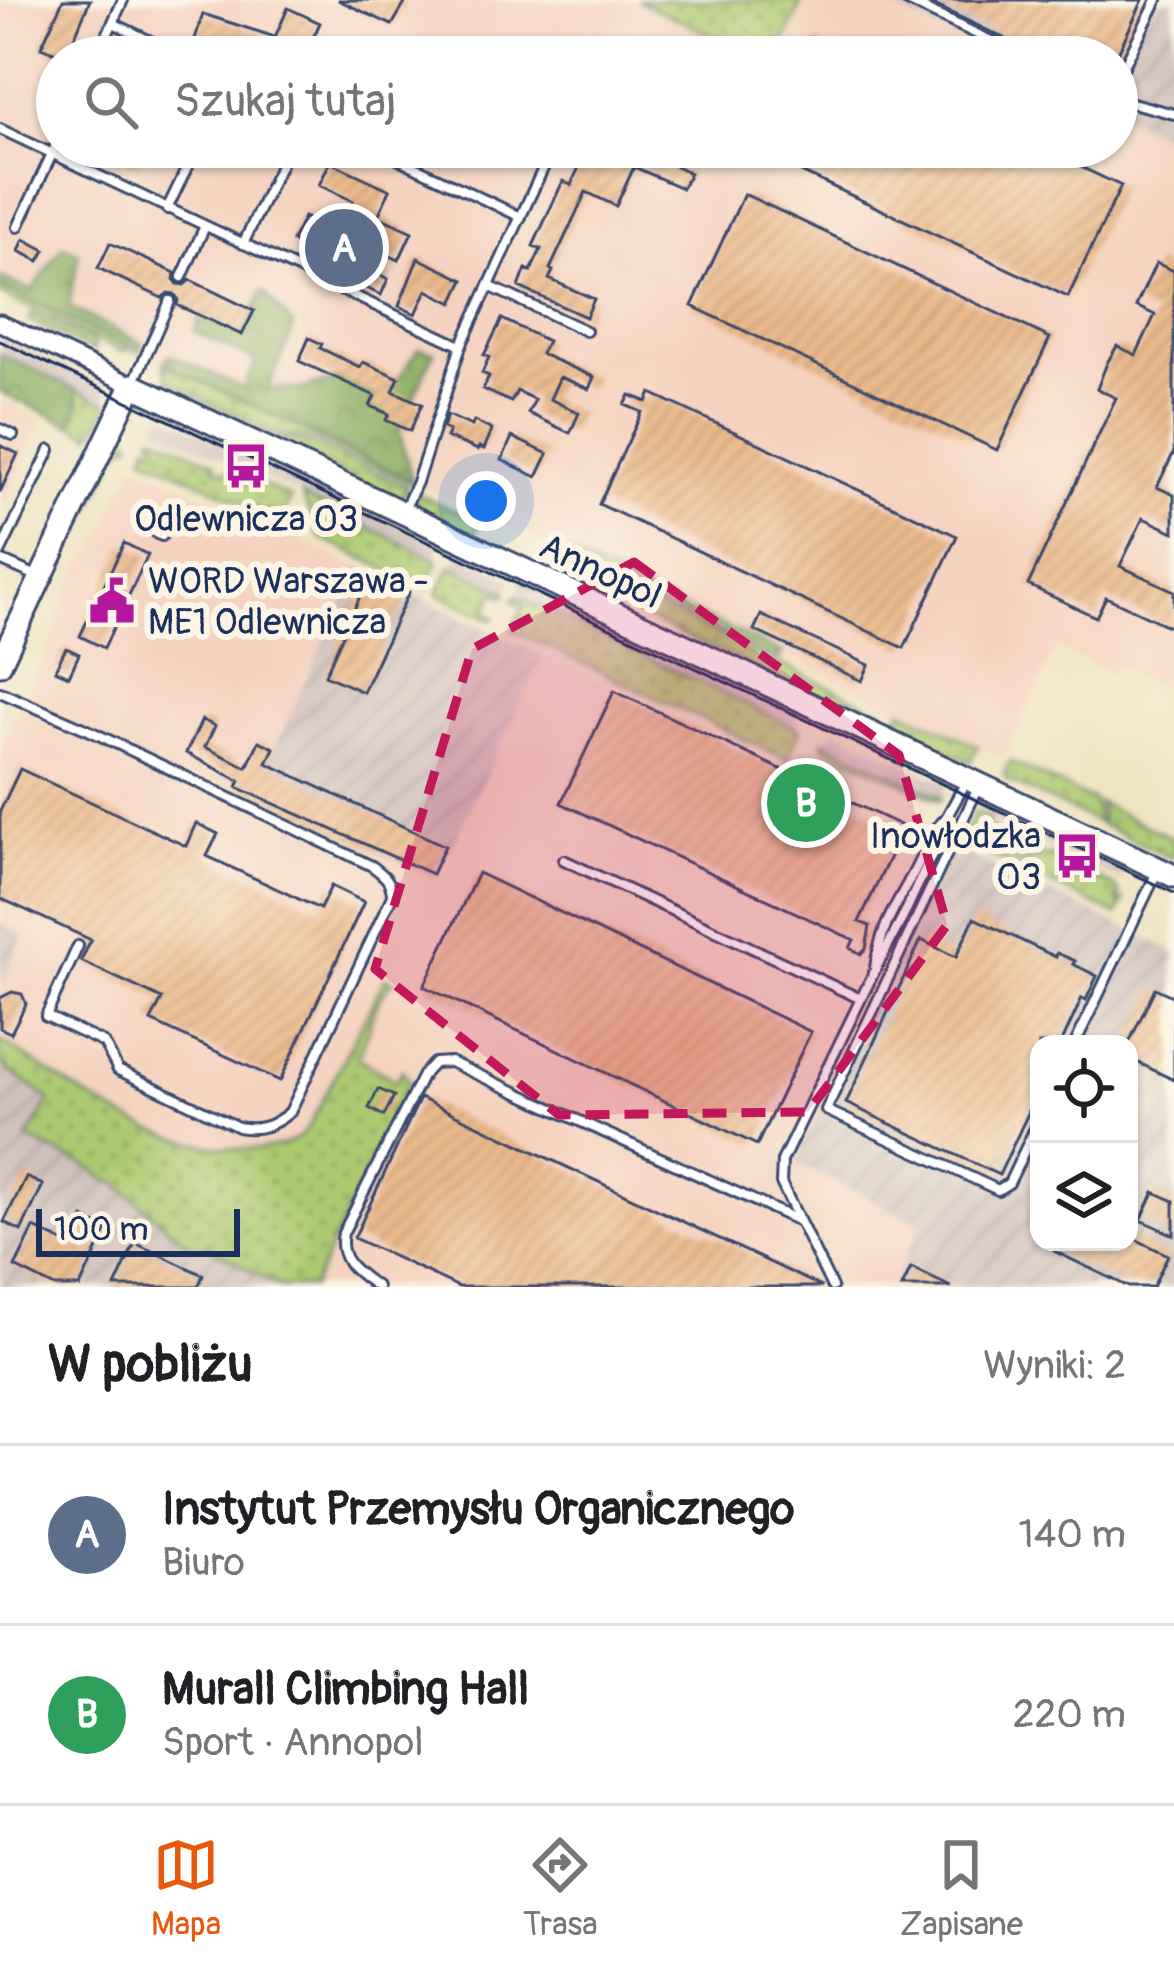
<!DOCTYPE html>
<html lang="pl">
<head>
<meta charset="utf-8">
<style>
  body { margin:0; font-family:Pangolin,sans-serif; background:#f6f6f6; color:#202124 }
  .controls { position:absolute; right:36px; bottom:36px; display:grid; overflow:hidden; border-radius:24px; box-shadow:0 3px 9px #0004 }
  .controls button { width:108px; height:108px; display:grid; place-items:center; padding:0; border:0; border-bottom:3px solid #e0e0e0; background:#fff; color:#202124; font:60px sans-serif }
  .scale { position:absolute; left:36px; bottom:30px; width:204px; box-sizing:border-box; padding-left:12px; border:6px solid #1b2f5e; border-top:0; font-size:33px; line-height:42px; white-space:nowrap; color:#1b2f5e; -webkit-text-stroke:9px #fcf5e5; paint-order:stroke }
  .you { position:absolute; left:486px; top:501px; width:42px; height:42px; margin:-30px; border:9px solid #fff; border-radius:50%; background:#1a73e8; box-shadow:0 0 0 18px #1a73e833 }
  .badge { display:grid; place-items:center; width:78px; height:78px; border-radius:50%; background:#ea580c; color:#fff; font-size:39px; font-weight:700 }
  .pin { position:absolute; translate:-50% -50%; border:6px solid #fff; box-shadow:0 3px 12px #0006 }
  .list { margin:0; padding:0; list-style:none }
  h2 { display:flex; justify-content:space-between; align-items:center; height:156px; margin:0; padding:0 48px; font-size:51px }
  h2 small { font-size:39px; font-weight:400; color:#757577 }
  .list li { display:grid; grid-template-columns:78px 1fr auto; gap:36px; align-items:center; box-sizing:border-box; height:180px; padding:0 48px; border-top:3px solid #e0e0e0 }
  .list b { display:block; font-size:45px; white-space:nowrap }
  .list p { margin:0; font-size:39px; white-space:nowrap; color:#757577 }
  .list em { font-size:39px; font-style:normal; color:#757577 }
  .icon { flex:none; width:66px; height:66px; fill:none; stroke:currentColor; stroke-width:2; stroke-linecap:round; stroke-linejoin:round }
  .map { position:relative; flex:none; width:1174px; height:1287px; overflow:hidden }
  .search { position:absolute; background:#fff; box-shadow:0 3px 9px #0004; left:36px; right:36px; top:36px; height:132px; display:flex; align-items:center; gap:30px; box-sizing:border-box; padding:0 42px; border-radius:66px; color:#757577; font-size:45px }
  .sheet { height:516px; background:#fff }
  nav { display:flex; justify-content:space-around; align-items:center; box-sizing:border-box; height:168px; border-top:3px solid #e0e0e0; background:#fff; font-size:33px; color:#757577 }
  nav a { display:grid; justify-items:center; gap:6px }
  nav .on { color:#ea580c }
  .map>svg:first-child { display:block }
</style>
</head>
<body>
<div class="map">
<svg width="1174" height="1287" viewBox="0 0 1174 1287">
  <defs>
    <pattern id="industrial-furrows" width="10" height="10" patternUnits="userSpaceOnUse" patternTransform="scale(3)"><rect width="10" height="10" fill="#d0c0bc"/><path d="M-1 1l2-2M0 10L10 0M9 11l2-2" fill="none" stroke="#b2a5a4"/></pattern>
    <pattern id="grass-dots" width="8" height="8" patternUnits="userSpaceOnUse" patternTransform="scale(3)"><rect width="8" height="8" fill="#adca71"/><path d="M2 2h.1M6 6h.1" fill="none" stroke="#8ca460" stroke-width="1.8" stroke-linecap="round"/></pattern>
    <pattern id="forest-crowns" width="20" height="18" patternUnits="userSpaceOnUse" patternTransform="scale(3)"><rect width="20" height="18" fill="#8aae63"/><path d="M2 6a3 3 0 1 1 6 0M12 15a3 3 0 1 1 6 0" fill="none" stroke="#708e55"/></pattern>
    <pattern id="building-hatch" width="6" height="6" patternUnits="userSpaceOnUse" patternTransform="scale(3)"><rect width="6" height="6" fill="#eab98b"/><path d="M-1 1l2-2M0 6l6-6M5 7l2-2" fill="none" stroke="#c89f7a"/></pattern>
  </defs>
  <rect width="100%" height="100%" fill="#fcf5e5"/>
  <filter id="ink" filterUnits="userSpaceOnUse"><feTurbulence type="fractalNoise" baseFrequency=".00833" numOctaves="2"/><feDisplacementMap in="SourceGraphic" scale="24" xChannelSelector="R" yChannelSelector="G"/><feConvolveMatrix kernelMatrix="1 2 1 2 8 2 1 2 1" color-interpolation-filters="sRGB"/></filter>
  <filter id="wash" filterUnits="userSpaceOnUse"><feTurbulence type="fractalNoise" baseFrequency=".004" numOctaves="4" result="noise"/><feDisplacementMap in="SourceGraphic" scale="48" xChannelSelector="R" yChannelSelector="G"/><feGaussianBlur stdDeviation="2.7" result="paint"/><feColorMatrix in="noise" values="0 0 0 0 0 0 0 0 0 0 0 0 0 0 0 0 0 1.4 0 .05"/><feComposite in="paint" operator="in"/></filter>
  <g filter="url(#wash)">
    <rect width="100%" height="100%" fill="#efe3c3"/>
    <!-- built -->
    <path fill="#f4d3c0" d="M0,0H636L758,57H57V147H1117V113L1174,139V693L1117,668L1113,674L1056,648L1004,759L0,287Z
      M803,0H877L999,57H777Z
      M0,399L43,420L0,511Z
      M135,463L358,568L253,793L436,878L543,656L945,844L798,1155L797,1164L921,1223L892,1287H312L334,1236L271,1148L214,1146L166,1135L127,1119L0,1040V986L24,936L0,924V750L60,622L56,619L88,551L93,553Z"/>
    <!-- industrial -->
    <path fill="url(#industrial-furrows)" fill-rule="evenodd" d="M877,0H1174V139L1117,113V57H999Z
      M358,568L543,656L436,878L253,794Z
      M945,844L1174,951V1287H892L921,1223L797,1164L798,1155ZM1039,1044H1129V1242H1039Z
      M0,924L24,935L0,986Z
      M0,1064L50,1100L28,1139L100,1172V1176L118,1184L188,1245L209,1247L280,1287H0Z"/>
    <!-- railway -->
    <path fill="#d0c0bc" d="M0,337L107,387L109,405L0,354Z
      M163,414L437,544L438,560L157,427Z
      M461,554L512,579L507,592L451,566Z
      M523,583L797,712L800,730L516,596Z
      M836,730L948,784L942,797L823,740Z
      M988,803L1126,868L1119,880L975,812Z"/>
    <!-- grass -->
    <path fill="url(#grass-dots)" stroke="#647c68" stroke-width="3" d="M637,0H803L777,57H758Z
      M0,287L128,347L126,351L122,352L0,294Z
      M32,314L95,343L93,351L29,321Z
      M164,364L412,480L410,484L315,439L279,435L168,381Z
      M75,389L109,405L92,435L71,425L79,404Z
      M179,391L275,438L315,444L408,488L398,500L173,394Z
      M121,430L129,434L132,443L118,452L86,519V508Z
      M154,434L216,463L214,467L227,473L229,469L291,498L280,520L145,456L148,444L154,447L157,442L152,438Z
      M417,493L481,523L473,535L417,510L414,504Z
      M302,496L438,560L427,588L320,538Z
      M568,554L782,653L780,659L566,559Z
      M561,562L880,710L875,724L569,583L565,577Z
      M451,566L507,592L504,597L494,593L486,612L495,617L493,620L437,594Z
      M529,582L793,706L797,712L523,583Z
      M516,596L800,730L787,759L512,630L523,606L513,601Z
      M901,709L978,746L970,762L893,726Z
      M823,740L825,741L942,797L940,800L823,746Z
      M1010,761L1094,801L1098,823L1007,780L1004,774Z
      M1099,803L1174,839V856L1171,858L1102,825Z
      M975,812L990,819L987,826L1041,852L1040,854L1011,865L958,841Z
      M1049,855L1115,887L1120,894L1116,899L1119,903L1124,899L1117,915L1017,868Z
      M385,978L393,981C372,1002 369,1032 358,1058L396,1081L402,1070L409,1080L312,1287H280L209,1247L188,1245L118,1184L99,1176V1172L27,1139L50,1100L0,1064V1040C42,1066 83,1097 127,1119C167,1139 258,1165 299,1137C304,1134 307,1128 311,1123Z"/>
    <!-- forest -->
    <path fill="url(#forest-crowns)" stroke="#526e60" stroke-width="3" d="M63,246L79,253L69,307L143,344L139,352L0,287V277L32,291Z
      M263,291L294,327L268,389H300L338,379L375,396L370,406L399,378L418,349L434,352L399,430L412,480L164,364L169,354L244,389L256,361L194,331L201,316L242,335Z
      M0,354L75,389L79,404L71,425L0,392Z"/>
    <g id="blocks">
      <!-- building -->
      <path fill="url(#building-hatch)" d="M63,0H90L66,57L41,47Z
        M338,0H407L392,25Z
        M924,0H1143L1116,57H1038L1029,50Z
        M288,8L320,23L304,57H232L193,45L203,14L275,37Z
        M815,42L847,57H809Z
        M99,147H144L143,150L146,152L140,166Z
        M588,147H636L690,173L682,188L634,167L616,206L586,192L550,269L553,271L549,279L594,299L586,317L519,287L526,269L531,271L541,249L533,246L563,181L571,185Z
        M748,147H1038L1121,186L1068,297Z
        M330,162L390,190L378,216L412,232L399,260L364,244L353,269L292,241L304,217L338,233L353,201L319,185Z
        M744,194L1050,338L997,450L692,306Z
        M24,239L45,250L39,261L19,251Z
        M110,243L175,273L174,279L178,284L184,285L190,280L254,311L242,335L177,305L178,299L174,294L168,293L162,298L98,268Z
        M418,258L464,280L453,303L427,290L416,314L399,306Z
        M1156,263L1174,271V452L1157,487L1174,495V532L1143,518L1120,566L1174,591V629L1106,597L1096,617L1028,585L1116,398L1097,389L1107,363L1117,346L1136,355L1155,315L1136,306Z
        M372,271L388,279L381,295L364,287Z
        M502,319L547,341L541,354L594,377L589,389L560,377L550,399L579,413L570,433L528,413L535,400L517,391L511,402L483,389L489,376L482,373L489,357L484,355Z
        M309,338L322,344L320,348L360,367L363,362L399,378L393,391L422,404L410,431L386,420L389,414L370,406L375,396L299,361Z
        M651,393L957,536L904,648L599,504L642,412L625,405L630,395L647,402Z
        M447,415L472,426L474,421L492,430L484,449L479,447L478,450L446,437L449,431L443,428Z
        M512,437L548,454L537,477L502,460Z
        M0,445L18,454L0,492Z
        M124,543L148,555L104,648L80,636Z
        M370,574L409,592L363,692L325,675Z
        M761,615L869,665L862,681L754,630Z
        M66,648L79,654L69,676L55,670Z
        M614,691L904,827L859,922L870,926L866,949L861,954L850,948L854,940L561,803Z
        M202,720L215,726L205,747L247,767L259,741L274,748L267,763L445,846L432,874L237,787L240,781L186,753Z
        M20,769L186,846L196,823L218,834L207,856L320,909L331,886L364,902L280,1081L151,1021L162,999L81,961L91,940L0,898V811Z
        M478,873L811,1032L757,1145L424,986Z
        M974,918L1056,957L1057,953L1075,961L1073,964L1097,976L1086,1000L1082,998L1061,1044H1039V1090L999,1175L846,1103L921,940L956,957Z
        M1155,988L1174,997V1080L1129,1058V1043Z
        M12,992L22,994L26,1004L11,1033L0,1028V998Z
        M378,1089L394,1096L384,1116L369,1108Z
        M420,1098L822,1287H459L354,1238Z
        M26,1177L43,1185L21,1231L4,1222Z
        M1154,1192L1174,1201V1235L1141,1220Z
        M84,1218L107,1229L80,1287H55L15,1267L34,1228L71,1246Z
        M1129,1236L1168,1255L1153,1287H1129L1054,1251L1058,1242H1129Z
        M135,1243L203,1275L198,1287H115Z
        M911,1268L951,1287H902Z"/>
    </g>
  </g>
  <g filter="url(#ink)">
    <use href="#blocks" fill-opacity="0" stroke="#3b4a6d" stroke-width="3"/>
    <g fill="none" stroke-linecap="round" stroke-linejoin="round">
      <!-- service casing -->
      <g stroke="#3b4a6d" stroke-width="14">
        <path id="service" d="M905,0L1025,57
          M113,23L184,57
          M97,57L123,0
          M1117,80L1157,0
          M1117,99L1174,114
          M0,129L461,346
          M373,147L521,217
          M167,209L197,147
          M18,227L57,143
          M243,244L289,147
          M182,277L205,226
          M489,286L586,331
          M133,384L170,301
          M0,429L13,435
          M403,512L417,482L461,346L553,147
          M157,534L162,536
          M0,553L50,450
          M0,560L39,577
          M0,692L86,729L372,866C384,875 392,881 392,896L290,1112C273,1126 260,1131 238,1127L118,1070L104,1043L46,1016L78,946
          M978,788L826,1110L998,1190L1009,1183L1039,1120
          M564,860L861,999
          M875,968C880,930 892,912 910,879C922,859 927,837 943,821
          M1075,1044L1158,870
          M377,1287C357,1272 337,1261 343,1233L423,1075L434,1063L450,1062L799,1221
          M832,1287L781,1183L782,1161L875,970L902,919L941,835L946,818L967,780"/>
      </g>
      <!-- minor casing -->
      <g stroke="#3b4a6d" stroke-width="21">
        <path id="minor" d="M0,323L132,385"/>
      </g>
      <!-- tertiary casing -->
      <g stroke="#3b4a6d" stroke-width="27">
        <path id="tertiary" d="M0,664L132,385L1174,876"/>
      </g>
      <!-- service -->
      <use href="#service" stroke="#fff" stroke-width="8"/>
      <!-- minor -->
      <use href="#minor" stroke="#fff" stroke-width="15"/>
      <!-- tertiary -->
      <use href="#tertiary" stroke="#fff" stroke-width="21"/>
      <!-- tram -->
      <path stroke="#1b2f5e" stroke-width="3" d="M0,341L1174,893"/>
    </g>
  </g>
  <!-- marked area -->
  <path fill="#c2185b" fill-opacity="0.2" stroke="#c2185b" stroke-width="9" stroke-dasharray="24 15" stroke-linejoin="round" d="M634,562L899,755L947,925L808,1112L559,1115L375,969L472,649Z"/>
  <!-- icons -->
  <defs>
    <g id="bus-bare" transform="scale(3.6)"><path d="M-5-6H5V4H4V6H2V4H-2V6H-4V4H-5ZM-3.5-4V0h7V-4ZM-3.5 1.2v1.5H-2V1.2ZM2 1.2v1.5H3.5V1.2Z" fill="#b5179e" stroke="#fcf5e5" stroke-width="2.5" paint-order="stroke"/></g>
    <g id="civic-bare" transform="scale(3.6)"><path d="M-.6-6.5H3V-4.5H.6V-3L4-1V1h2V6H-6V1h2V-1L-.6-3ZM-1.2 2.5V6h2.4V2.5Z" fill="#b5179e" stroke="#fcf5e5" stroke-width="2.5" paint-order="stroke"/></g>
  </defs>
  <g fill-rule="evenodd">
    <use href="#bus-bare" x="246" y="466"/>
    <use href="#civic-bare" x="112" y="601"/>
    <use href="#bus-bare" x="1077" y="856"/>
  </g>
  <g text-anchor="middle" stroke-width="12" stroke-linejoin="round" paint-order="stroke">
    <!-- poi labels -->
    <g font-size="36" fill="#1b2f5e" stroke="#fcf5e5">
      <text x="246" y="531">Odlewnicza 03</text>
      <text x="148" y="593" text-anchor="start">WORD Warszawa -<tspan x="148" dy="41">ME1 Odlewnicza</tspan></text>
      <text x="1041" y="848" text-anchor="end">Inowłodzka<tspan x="1041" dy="41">03</tspan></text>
    </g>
    <!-- street labels -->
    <g font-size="36" fill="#1b2f5e" stroke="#fcf5e5">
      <text transform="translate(601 570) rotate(25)" y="13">Annopol</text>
    </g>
  </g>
</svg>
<div class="controls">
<button><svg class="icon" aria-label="locate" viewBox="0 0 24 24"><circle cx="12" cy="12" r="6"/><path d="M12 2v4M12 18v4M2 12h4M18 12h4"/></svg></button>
<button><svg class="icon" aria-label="layers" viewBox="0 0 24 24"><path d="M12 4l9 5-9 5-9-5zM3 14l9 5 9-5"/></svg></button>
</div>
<div class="scale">100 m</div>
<div class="you"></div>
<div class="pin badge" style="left:344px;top:248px;background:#5c6f8a">A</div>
<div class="pin badge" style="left:806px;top:803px;background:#2e9e5b">B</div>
<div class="search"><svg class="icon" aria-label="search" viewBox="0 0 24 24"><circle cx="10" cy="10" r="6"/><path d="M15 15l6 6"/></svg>Szukaj tutaj</div>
</div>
<section class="sheet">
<h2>W pobliżu<small>Wyniki: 2</small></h2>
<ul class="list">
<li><span class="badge" style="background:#5c6f8a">A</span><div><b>Instytut Przemysłu Organicznego</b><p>Biuro</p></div><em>140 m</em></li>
<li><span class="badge" style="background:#2e9e5b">B</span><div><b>Murall Climbing Hall</b><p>Sport · Annopol</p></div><em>220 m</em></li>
</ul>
</section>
<nav>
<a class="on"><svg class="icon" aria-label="map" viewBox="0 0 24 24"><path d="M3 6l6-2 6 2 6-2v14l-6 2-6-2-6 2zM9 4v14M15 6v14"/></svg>Mapa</a>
<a><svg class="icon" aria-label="directions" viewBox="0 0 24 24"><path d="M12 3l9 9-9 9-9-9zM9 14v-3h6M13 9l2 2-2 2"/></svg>Trasa</a>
<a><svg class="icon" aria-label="saved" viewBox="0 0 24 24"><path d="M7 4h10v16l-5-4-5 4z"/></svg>Zapisane</a>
</nav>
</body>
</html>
